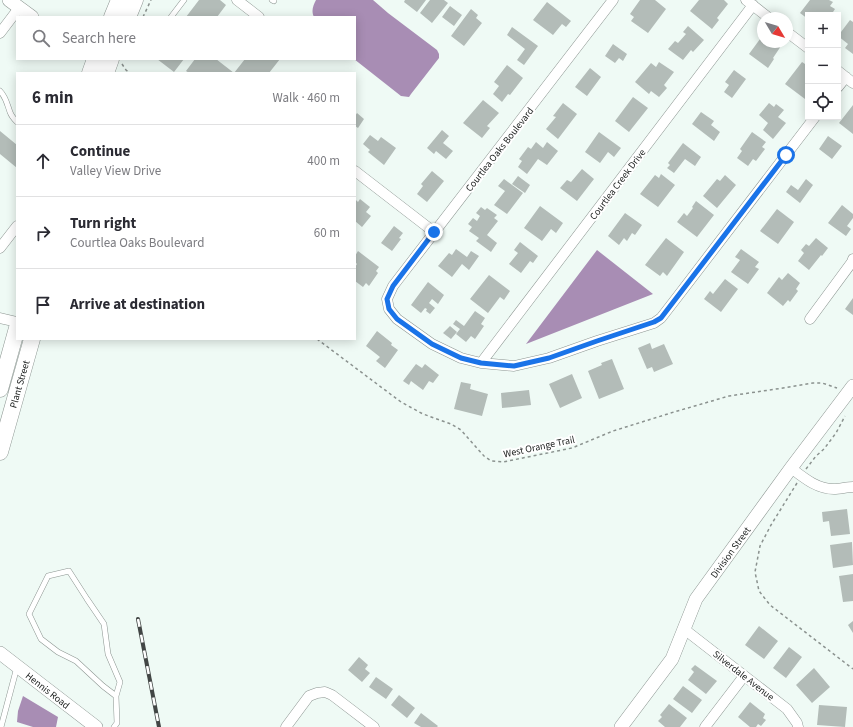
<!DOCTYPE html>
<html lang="en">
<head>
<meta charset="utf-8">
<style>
  body { margin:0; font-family:"Source Sans 3",sans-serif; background:#f2f2f3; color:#2b2b33 }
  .controls { position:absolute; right:12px; top:12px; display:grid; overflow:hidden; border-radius:0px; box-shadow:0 2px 10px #0003 }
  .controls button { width:36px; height:36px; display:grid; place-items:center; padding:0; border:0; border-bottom:1px solid #e1e1e2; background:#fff; color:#2b2b33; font:20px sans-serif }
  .compass { position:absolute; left:757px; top:12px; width:36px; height:36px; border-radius:50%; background:#fff; box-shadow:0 2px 10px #0003; rotate:128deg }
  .stop { position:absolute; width:12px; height:12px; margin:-9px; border:3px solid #1a73e8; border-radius:50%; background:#fff }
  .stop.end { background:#1a73e8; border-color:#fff; box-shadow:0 1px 4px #0008 }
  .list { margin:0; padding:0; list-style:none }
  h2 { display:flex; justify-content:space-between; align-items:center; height:52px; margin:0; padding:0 16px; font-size:17px }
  h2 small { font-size:13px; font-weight:400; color:#7c7c81 }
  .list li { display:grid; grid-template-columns:26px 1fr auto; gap:12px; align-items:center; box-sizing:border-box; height:72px; padding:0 16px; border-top:1px solid #e1e1e2 }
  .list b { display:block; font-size:15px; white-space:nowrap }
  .list p { margin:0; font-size:13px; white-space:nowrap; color:#7c7c81 }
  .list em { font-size:13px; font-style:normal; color:#7c7c81 }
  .icon { flex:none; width:22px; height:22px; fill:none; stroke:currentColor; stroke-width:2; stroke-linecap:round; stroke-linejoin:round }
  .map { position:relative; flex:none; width:853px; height:727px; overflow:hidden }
  .search { position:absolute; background:#fff; box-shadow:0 2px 10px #0003; left:16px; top:16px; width:340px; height:44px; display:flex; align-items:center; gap:10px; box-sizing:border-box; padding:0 14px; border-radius:0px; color:#7c7c81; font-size:15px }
  .panel { position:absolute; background:#fff; box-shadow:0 2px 10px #0003; left:16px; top:72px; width:340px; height:268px; border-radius:0px }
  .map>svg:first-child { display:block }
</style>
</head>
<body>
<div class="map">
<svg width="853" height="727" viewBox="0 0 853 727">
  <rect width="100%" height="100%" fill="#effaf5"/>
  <!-- water -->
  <path fill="#a88db4" d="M316,0H373L388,13L437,50L439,54V58L411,94L409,97L401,96L354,59H355V17H314C311,11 313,6 316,0Z
    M597,250L653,294L526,344Z
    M23,696L58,717L56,727H33L17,722L18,711Z"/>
  <!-- building -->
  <path fill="#b3bcb8" d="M199,0H220L226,5L217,17H186Z
    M405,0H426L417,12L404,2Z
    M430,0H444L448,3L432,23L420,13Z
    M640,0H655L666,9L648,33L631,21L634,17L630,14Z
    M699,0H724L728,4L717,18L719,20L712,29L690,11Z
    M810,0H829L833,2L830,6L835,9L831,15H816L813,13L812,15H808V19L800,13Z
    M547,2L571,21L566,27L562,24L553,35L533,20Z
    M450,6L462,15L454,26L442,17Z
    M471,9L478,15L476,18L482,23L464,46L451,36Z
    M850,20L853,22V54L845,48L848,44L838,36Z
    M688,26L704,40L693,52L691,50L683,60L668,49L675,41L678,43L686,34L683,32Z
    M512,27L538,46L524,65L517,60L525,49L507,35Z
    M763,35V42H775L781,46L773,58L774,59L768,68L749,54Z
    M613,44L627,54L623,61L619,58L615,63L605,56Z
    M157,59H184L174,72Z
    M195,59H216L234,73L245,59H280L269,73H189L186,71Z
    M659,62L674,72L664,85L667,88L659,97L651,91L649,94L635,82L651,63L656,67Z
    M802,62L808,66V95L805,99L785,84Z
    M507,65L523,78L510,95L508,94L502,102L493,94L499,86L494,82Z
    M590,68L601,77L587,96L575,87Z
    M734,70L746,79L732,98L724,92L729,85L725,82Z
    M633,97L648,108L629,132L615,121Z
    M483,100L499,113L487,126L490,128L482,138L463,123Z
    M563,103L577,114L558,139L546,129L556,117L553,116Z
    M769,103L774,107L776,104L784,110L778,117L786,123L773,139L763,130L768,123L759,115Z
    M853,105V134L839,123Z
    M701,112L714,121L711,125L720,132L714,141L692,124Z
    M357,113L364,119L358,128L355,126V116Z
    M442,130L449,136L443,143L453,151L446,159L436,151L434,154L427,148Z
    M0,131L17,145V168L0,154Z
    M599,132L621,148L614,157L608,152L600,163L585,152Z
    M752,132L766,142L762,147L765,149L756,161L753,159L748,166L737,158L742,151L740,149Z
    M370,135L378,141L381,137L396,148L384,165L368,152L370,150L363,144Z
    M828,136L842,146L832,159L819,149Z
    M536,142L543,148L547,142L558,151L547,165L538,159L527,174L518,167L522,161L519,159L528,147L531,149Z
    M683,143L701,157L695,166L685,159L674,173L667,168L670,165L668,163Z
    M582,169L594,179L577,201L560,188L567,180L571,182Z
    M432,171L444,181L427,202L417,194L423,186L421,184Z
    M661,174L675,185L658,207L640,194L655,175L659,178Z
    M725,175L736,185L717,208L703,196L717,179L720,181Z
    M518,176L530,185L525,193L512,184Z
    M504,179L523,193L507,214L494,205L505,191L498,186Z
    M806,179L813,185L800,203L786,192L791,185L798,190Z
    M355,199L358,202L360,199L370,207L366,212L371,216L362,227L355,221Z
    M696,201L714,215L697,237L677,222L684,213L687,216L693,208L692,207Z
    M842,205L853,214V218L847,226L851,229L846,236L828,223Z
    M540,206L563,223L556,233L551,229L542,241L524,228Z
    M481,207L485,210L487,208L497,215L494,218L498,221L487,235L497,243L491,252L476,241L479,238L469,231L472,227L468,224L473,218L477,221L480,216L476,213Z
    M777,209L794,222L778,244L760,231Z
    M625,213L642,225L635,235L632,233L627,241L624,238L619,245L608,236Z
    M394,226L403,233L399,238L401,239L392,251L381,243Z
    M666,238L684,252L667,276L663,272L660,276L645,265Z
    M816,238L828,248L822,256L821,255L809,270L798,261L804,253L801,250L806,244L809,246Z
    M520,242L538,256L533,263L530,261L521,273L509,264L518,253L514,250Z
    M456,249L467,257L471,251L479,256L469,270L462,264L452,277L438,266L449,253L452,255Z
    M741,249L759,262L755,267L759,269L748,284L731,272L740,260L735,257Z
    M358,251L379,267L376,271L378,273L369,286L366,283L363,287L355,281V267L357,264L355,262V256Z
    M788,273L800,283L796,289L798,291L790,302L788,300L783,306L767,293L779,277L782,280Z
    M489,275L510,291L504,300L500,297L488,313L470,299Z
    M725,279L738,289L721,312L704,299L710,291L713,294Z
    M428,282L444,295L438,304L432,299L429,303L435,308L430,314L426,311L427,309L425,308L421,313L411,305Z
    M853,298V315L845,309Z
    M475,311L485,318L481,324L484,326L475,339L471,336L466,342L456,334L460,329L453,324L456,320L464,326Z
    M450,326L457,332L451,339L443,333Z
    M377,331L392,343L391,345L398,350L385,368L376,361L380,357L366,346Z
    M650,343L652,349L664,344L673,364L654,372L652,367L647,369L638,348Z
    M612,359L624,389L599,399L588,371L602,365L601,363Z
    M416,364L422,368L425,364L439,375L433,383L429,381L423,390L411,381L409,385L403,381Z
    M572,374L582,398L560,408L549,384Z
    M461,382L471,384L470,389L488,394L482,416L454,409Z
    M529,390L531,405L502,408L501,393Z
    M847,509L850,534L831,536L829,521L823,522L822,512Z
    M852,542L853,565L833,568L830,545Z
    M853,574V601L843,602L839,576Z
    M853,621V633L848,625Z
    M759,626L778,641L764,659L745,645Z
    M789,647L802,657L786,678L773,668Z
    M359,657L368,665L365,669L370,673L362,682L348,670Z
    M695,665L717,681L706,694L688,680L694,672L691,669Z
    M814,668L830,687L812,703L796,685Z
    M376,677L393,689L386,699L369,687Z
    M683,686L702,700L692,713L673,699Z
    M399,695L415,708L407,718L391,705Z
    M750,702L765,714L763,718L766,720L761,726L758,724L756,727H750L738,717Z
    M669,704L687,718L680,727H665L658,721L662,717L660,715Z
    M819,705L847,707L845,727L817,725Z
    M421,713L438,726L437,727H421L414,723Z"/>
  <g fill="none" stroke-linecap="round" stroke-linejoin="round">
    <!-- service casing -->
    <g stroke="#8c9591" stroke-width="6">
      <path id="service" d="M272,0L274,1V0
        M171,17L184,0
        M0,91C6,97 7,104 10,112C11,115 14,119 17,122
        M1,727L17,667
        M114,727L117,723L116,696L120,682L108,654L104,624L87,599L69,571L48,576L29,614L41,639L58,652L76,661L103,686L116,696"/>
    </g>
    <!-- minor casing -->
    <g stroke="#8c9591" stroke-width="11">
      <path id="minor" d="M237,0L259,17
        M613,0L393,286L387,299L389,309L397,319L432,344L461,358L481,363L514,366L549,358L597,341L654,323L661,318L678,296L815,117
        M746,0L769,18
        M787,32L808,48
        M0,33L19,8
        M838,71L853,83
        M838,87L846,77
        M355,171L434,232
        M0,248L17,226
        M0,318L17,322
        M810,319L852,262L853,259
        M481,363L753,5
        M791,468C804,478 817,489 834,489C840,489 847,487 853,487
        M684,629L787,709L797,723L798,727
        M286,727L309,696L317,693L325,692L332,695L374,727
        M705,727L744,676"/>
    </g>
    <!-- tertiary casing -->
    <g stroke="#8c9591" stroke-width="14">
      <path id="tertiary" d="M9,0L32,17
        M0,653L96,727
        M621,727L672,659L696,599L791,468L853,386"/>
    </g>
    <!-- primary casing -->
    <g stroke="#8c9591" stroke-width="17">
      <path id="primary" d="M112,17L119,0
        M128,17L135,0
        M90,73L95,59
        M106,73L111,59
        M0,389L17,328
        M0,452L32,339"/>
    </g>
    <!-- path -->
    <path stroke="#8b928f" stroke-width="1.5" stroke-dasharray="3 3" stroke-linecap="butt" d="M143,17L151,0
      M122,64L126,70L130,73
      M317,339L401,402L423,414L451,424L461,430L484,456L491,461L503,462L572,448L613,431L674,412L729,396L783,388L813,383H822L837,388
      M806,469L816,456L824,449L836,433L845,416
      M797,483L771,525L760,546L755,572L759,591L770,605L853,669"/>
    <!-- service -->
    <use href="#service" stroke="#fff" stroke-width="5"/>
    <!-- minor -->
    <use href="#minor" stroke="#fff" stroke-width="10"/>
    <!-- tertiary -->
    <use href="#tertiary" stroke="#fff" stroke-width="13"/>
    <!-- primary -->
    <use href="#primary" stroke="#fff" stroke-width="16"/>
    <!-- rail casing -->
    <g stroke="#424645" stroke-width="4">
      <path id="rail" d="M138,619L159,727"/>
    </g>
    <!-- rail -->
    <use href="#rail" stroke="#fff" stroke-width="2.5" stroke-dasharray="8" stroke-linecap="butt"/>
  </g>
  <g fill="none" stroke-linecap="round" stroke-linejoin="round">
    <!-- route -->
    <path stroke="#1a73e8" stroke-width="5" d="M434,232L393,286L387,299L389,309L397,319L432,344L461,358L481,363L514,366L549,358L597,341L654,322L661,318L786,155"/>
  </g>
  <g text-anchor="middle" stroke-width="4" stroke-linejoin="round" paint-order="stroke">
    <!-- street labels -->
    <g font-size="10" fill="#212423" stroke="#fff">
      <text transform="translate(499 149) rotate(-52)" y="4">Courtlea Oaks Boulevard</text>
      <text transform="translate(617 184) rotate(-53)" y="4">Courtlea Creek Drive</text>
      <text transform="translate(19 384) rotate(-74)" y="4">Plant Street</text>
      <text transform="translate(539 446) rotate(-12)" y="4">West Orange Trail</text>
      <text transform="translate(730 552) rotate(-54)" y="4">Division Street</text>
      <text transform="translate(744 675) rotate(38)" y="4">Silverdale Avenue</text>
      <text transform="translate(48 690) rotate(38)" y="4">Hennis Road</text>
    </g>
  </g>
</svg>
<div class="controls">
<button>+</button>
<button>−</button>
<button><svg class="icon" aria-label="locate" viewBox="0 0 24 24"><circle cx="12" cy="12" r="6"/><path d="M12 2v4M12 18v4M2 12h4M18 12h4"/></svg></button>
</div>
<svg class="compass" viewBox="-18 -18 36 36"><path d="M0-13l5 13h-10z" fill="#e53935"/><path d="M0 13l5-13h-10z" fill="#7c7c81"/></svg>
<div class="stop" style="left:786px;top:155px"></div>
<div class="stop end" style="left:434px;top:232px"></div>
<div class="search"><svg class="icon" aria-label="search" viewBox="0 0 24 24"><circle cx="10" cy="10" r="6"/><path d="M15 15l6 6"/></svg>Search here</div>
<section class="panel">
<h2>6 min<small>Walk · 460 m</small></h2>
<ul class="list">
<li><svg class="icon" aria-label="ahead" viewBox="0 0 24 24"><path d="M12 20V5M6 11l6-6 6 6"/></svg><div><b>Continue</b><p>Valley View Drive</p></div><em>400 m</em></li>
<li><svg class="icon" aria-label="right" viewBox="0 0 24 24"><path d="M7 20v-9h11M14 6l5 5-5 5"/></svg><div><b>Turn right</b><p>Courtlea Oaks Boulevard</p></div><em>60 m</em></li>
<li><svg class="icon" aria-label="arrive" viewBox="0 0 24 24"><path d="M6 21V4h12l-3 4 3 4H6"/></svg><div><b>Arrive at destination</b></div></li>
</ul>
</section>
</div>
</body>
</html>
